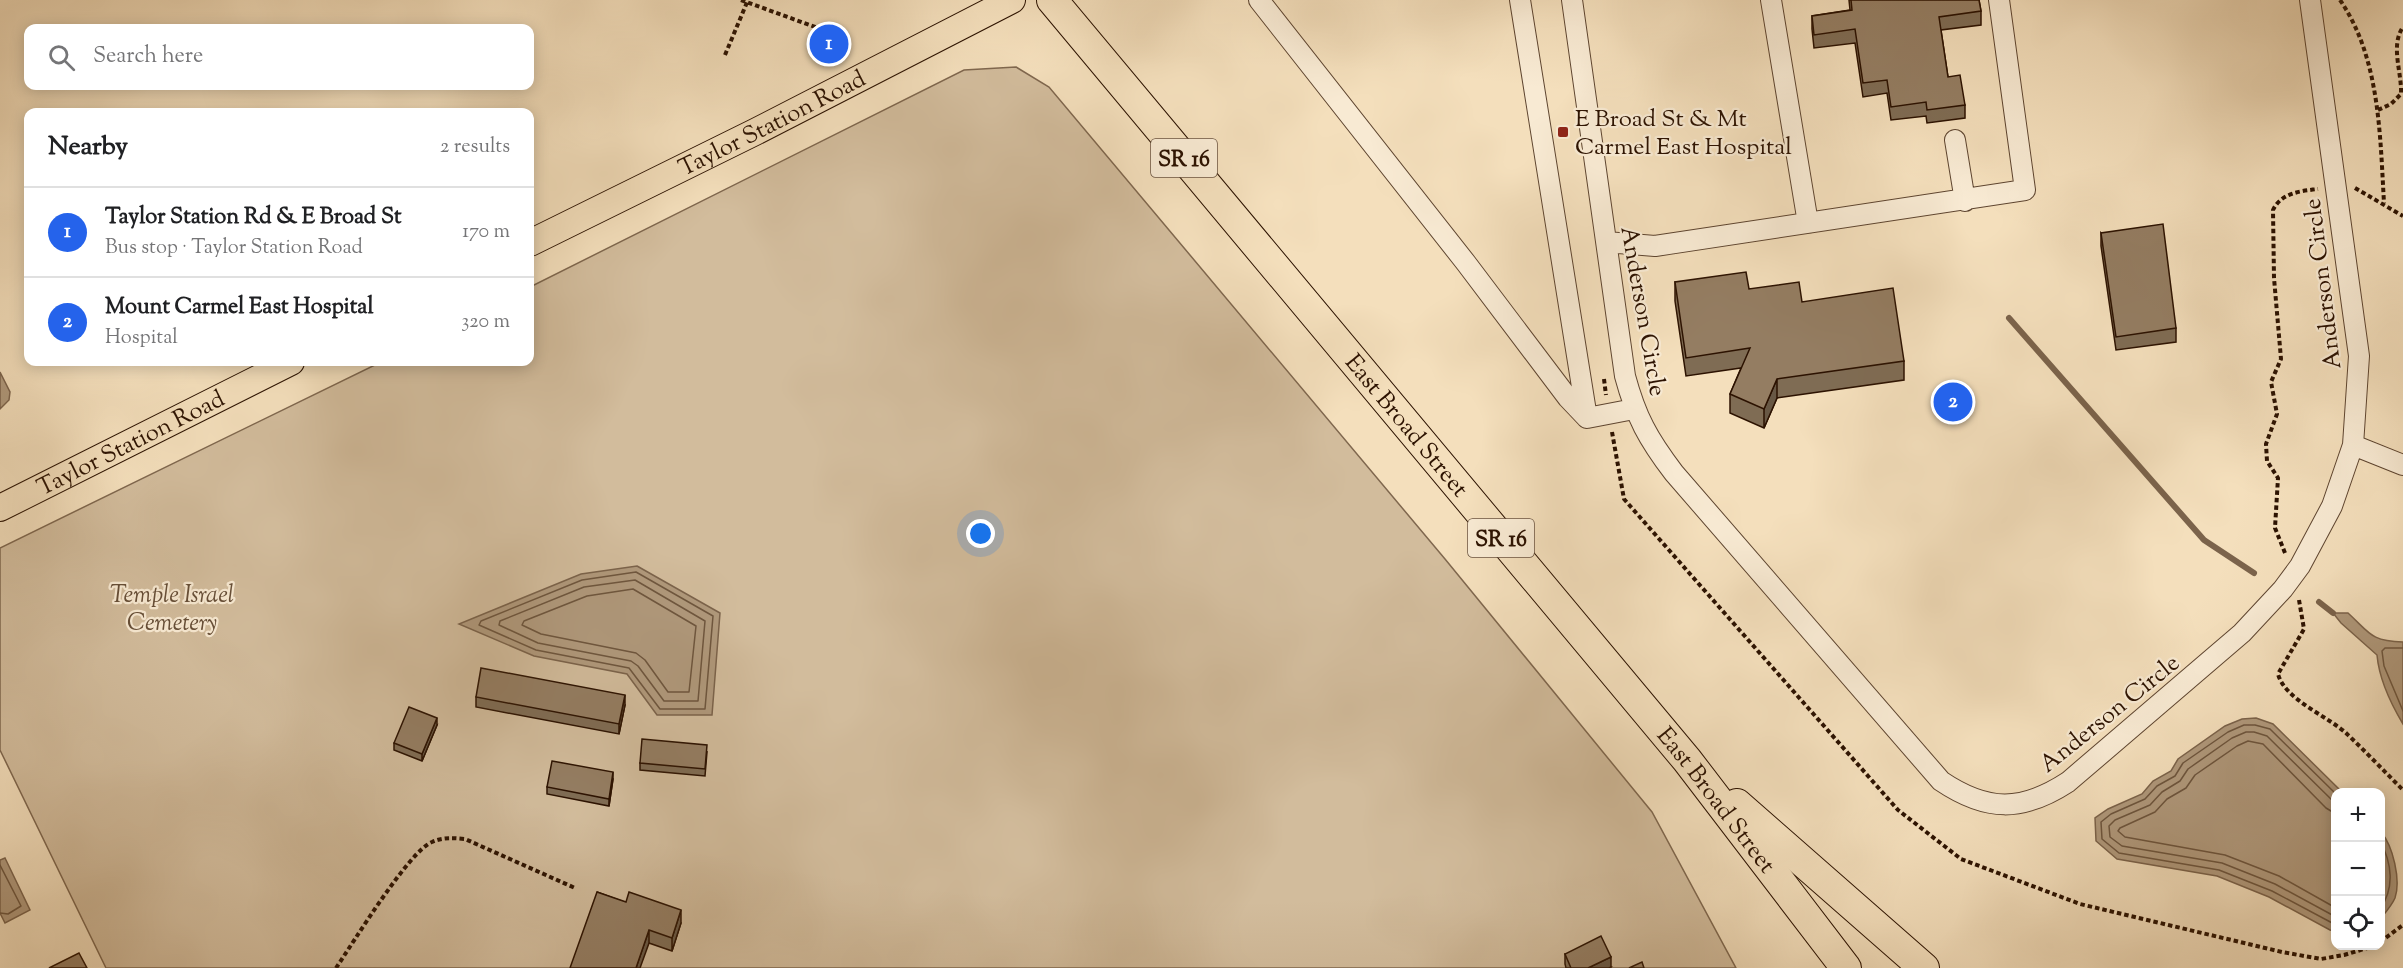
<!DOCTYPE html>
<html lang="en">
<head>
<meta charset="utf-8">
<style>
  body { margin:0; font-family:"Sorts Mill Goudy",serif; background:#f2f2f2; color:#202124 }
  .controls { position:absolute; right:18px; bottom:18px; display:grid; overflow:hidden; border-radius:12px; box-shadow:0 3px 15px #0003 }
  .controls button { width:54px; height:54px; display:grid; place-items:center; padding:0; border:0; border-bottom:2px solid #e0e0e0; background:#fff; color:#202124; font:30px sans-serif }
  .you { position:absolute; left:981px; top:534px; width:21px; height:21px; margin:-15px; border:4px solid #fff; border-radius:50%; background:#1a73e8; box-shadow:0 0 0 9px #1a73e833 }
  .badge { display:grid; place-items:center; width:39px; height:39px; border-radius:50%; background:#2563eb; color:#fff; font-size:20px; font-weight:700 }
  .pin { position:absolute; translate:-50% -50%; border:3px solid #fff; box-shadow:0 2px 6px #0006 }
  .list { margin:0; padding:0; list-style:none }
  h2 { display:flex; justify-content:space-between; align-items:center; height:78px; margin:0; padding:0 24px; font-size:26px }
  h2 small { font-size:20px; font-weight:400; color:#757577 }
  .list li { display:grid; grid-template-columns:39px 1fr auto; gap:18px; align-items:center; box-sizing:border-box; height:90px; padding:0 24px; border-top:2px solid #e0e0e0 }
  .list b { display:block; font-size:22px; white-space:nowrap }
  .list p { margin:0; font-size:20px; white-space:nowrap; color:#757577 }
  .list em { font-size:20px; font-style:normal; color:#757577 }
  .icon { flex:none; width:33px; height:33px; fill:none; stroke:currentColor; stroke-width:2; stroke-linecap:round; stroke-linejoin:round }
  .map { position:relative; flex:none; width:2403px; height:968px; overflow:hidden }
  .search { position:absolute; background:#fff; box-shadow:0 3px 15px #0003; left:24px; top:24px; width:510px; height:66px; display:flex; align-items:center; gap:15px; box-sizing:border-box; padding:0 21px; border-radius:12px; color:#757577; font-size:22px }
  .panel { position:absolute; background:#fff; box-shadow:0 3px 15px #0003; left:24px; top:108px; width:510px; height:258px; border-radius:12px }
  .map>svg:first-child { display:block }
</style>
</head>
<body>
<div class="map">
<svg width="2403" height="968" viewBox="0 0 2403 968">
  <rect width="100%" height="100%" fill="#f4dfbc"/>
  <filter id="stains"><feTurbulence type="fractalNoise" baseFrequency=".00333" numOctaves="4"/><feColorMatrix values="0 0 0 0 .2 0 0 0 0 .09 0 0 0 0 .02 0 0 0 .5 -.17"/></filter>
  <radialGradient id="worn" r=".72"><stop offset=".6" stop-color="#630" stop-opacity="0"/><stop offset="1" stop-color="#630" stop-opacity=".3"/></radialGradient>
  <!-- green -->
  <path fill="#d2bc9c" stroke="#7f674e" stroke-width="1.5" d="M1016,67L1049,87L1445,559L1652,812L1736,968H106L0,750V548L381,362H530V287L964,70Z"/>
  <!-- water -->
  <path fill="#b0997c" stroke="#7b634b" stroke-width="1.5" d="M0,372L10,392L9,400L0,409Z
    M637,566L720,613L712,715H657L627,674L534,656L459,624L581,574Z
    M2333,613H2348C2370,633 2370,641 2403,642V724C2391,704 2379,678 2377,655L2341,623Z
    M2256,718L2273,724L2342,792H2336L2335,931L2330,930L2269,897L2217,876L2117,859L2096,841L2095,818L2108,809L2142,794L2153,781L2171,771L2178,759L2225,726L2242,719Z
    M2381,832C2393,846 2401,880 2395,898C2392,905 2386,912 2381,918Z
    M5,858L30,910L5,923L0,913V860Z"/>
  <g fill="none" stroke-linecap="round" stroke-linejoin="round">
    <!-- shore -->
    <path stroke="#6e563e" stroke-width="1.5" d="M636,572L713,616L705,709H660L629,668L536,650L479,625L481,621L582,580Z
      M635,580L705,621L698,701H664L638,666L631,661L538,643L499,625L500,621L584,587Z
      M633,589L696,626L689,692H668L645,660L636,653L541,634L522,625L524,621L587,596Z
      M2403,648H2385L2382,651L2384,666L2403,711
      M2336,794L2270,729L2255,725H2244L2228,732L2183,763L2175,776L2157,786L2145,799L2111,814L2101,822L2102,839L2119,853L2219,870L2272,891L2336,925
      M2336,804L2267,736L2254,732H2246L2232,738L2188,769L2180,781L2162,792L2150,805L2115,820L2109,826L2110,837L2122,846L2222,863L2275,884L2336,917
      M2336,814L2326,808L2263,744L2248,741L2237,746L2195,775L2186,788L2167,799L2155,812L2120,828L2118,831L2125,837L2225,855L2279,876L2336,908
      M2380,841C2392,863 2395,888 2380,909
      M0,865L21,906L8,914L0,913"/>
    <!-- stream -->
    <path stroke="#7b634b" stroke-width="6" d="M2009,318L2204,540L2254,573
      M2319,602L2333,613"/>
    <!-- minor casing -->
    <g stroke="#5e4530" stroke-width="22">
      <path id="minor" d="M1259,0L1466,263L1568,398L1587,418
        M1520,0L1587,418L1634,409
        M1572,0L1625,376C1636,417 1648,439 1674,473L1941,781C1987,812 2022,812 2068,782L2242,633L2283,589L2300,566L2332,506L2353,445L2359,356L2310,0
        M1771,0L1808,223
        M1955,140L1965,201
        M1606,242L1655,246L2025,190L1999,0
        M2353,445L2403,465"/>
    </g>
    <!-- major casing -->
    <g stroke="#2c1201" stroke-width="28">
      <g id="major">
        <path id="s1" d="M530,243L755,132L1012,0"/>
        <path id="s2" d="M0,508L291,362"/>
      </g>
    </g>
    <!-- highway casing -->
    <g stroke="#2c1201" stroke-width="32">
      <g id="highway">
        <path id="s3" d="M1052,0L1687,760L1846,968"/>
        <path d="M1737,804L1924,968"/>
      </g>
    </g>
    <!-- path -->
    <path stroke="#2c1201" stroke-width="4" stroke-dasharray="4.5 3" stroke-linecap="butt" d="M741,0L826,31L834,46
      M2340,0C2380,58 2380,135 2384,203
      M725,55L748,0
      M2378,110L2391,104L2401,94C2402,72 2390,46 2403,27
      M2355,188L2403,216
      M1604,379L1606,395
      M1612,432L1624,499L1898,810L1961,859L2080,904L2282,952L2321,959L2344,955L2374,946
      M2285,553L2275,528L2278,478L2267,461L2266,444L2277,414L2271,382L2281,359L2274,278L2273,210C2281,193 2300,191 2318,189
      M2299,600L2304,629L2278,674C2285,700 2328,716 2347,734C2366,752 2384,771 2403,790
      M2380,942L2403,925
      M336,968C353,943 409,851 432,842C443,837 453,838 465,839L575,888"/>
    <!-- minor -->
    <use href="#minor" stroke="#f8ead3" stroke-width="20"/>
    <!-- major -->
    <use href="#major" stroke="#f4dfbc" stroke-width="26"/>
    <!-- highway -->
    <use href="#highway" stroke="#f4dfbc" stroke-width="30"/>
  </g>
  <!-- wall -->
  <path fill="#7f6c54" stroke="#2c1201" stroke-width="1.5" d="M1849,0H1979L1981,11V25L1941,30L1948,77L1965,105V118L1927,123L1926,116L1891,120L1887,93L1863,97L1855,43L1814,48L1812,29V16L1850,10Z
    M2101,233L2176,328V342L2116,350L2101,246Z
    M1675,282L1749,289L1802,302L1904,361V380L1777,398L1764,428L1730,413V394L1741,368L1686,376L1675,301Z
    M476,697L625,705L619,734L476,707Z
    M437,725L422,761L394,750V743Z
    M707,752L705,776L640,770V763Z
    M613,779L609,806L547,794V787Z
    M597,892L681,923L672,951L649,943Z
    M1565,954L1611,967L1609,968H1566L1565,964Z"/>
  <!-- shaded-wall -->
  <path fill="#685845" stroke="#2c1201" stroke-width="1.5" d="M1777,379V398L1764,428V409Z
    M625,695V705L619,734V724Z
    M437,718V725L422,761V754Z
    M613,772V779L609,806V799Z
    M681,910V923L672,951V938Z
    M649,930V943L640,968H636Z
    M1611,957V967L1609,968H1588Z"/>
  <!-- building -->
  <path fill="#947d62" stroke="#2c1201" stroke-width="1.5" d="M1851,0H1979L1981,11L1939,17L1948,77L1960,75L1965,105L1927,110L1926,102L1891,107L1887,80L1863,83L1855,29L1814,35L1812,16L1852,10Z
    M2163,224L2176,328L2116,337L2101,233Z
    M1746,272L1749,289L1799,282L1802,302L1893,288L1904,361L1777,379L1764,409L1730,394L1750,348L1686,358L1675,282Z
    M481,668L625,695L619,724L476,697Z
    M409,707L437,718L422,754L394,743Z
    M642,739L707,745L705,769L640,763Z
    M552,761L613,772L609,799L547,787Z
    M597,892L626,902L629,892L681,910L672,938L649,930L636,968H570Z
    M1601,936L1611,957L1588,968H1571L1565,954Z
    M79,953L87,968H49Z
    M1642,962L1644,968H1629Z"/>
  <!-- markers -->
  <rect fill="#8f2418" stroke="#f8ead3" stroke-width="2" x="1557" y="126" width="12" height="12" rx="3"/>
  <g text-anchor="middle" stroke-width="4.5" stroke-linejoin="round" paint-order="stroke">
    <!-- shield labels -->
    <g fill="#f8ead3" stroke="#695340" stroke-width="1.5">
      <rect x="1151" y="139" width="66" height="38" rx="4.5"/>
      <rect x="1468" y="519" width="66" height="38" rx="4.5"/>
    </g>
    <g font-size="22" font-weight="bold" fill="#2c1201">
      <text x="1184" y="166">SR 16</text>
      <text x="1501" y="546">SR 16</text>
    </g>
    <!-- poi labels -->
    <g font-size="24" fill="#2c1201" stroke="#f8ead3" text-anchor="start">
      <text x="1575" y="126">E Broad St &amp; Mt<tspan x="1575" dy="28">Carmel East Hospital</tspan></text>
    </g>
    <!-- street labels -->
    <g font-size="24" fill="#2c1201" stroke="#f8ead3">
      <text dy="8" stroke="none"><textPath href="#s1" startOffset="270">Taylor Station Road</textPath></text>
      <text transform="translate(2322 284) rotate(-97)" y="8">Anderson Circle</text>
      <text transform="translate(1644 311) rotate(80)" y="8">Anderson Circle</text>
      <text dy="8" stroke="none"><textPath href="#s3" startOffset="554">East Broad Street</textPath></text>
      <text dy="8" stroke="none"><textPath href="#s2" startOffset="146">Taylor Station Road</textPath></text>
      <text transform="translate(2109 713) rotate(-39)" y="8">Anderson Circle</text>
      <text dy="8" stroke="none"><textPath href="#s3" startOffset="1040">East Broad Street</textPath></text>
    </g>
    <!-- park labels -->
    <g font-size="24" font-style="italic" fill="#664e37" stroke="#f8ead3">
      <text x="172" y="602">Temple Israel<tspan x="172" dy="28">Cemetery</tspan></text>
    </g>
  </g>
  <rect width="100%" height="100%" filter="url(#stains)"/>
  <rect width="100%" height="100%" fill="url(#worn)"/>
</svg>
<div class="controls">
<button>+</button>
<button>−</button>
<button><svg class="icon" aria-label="locate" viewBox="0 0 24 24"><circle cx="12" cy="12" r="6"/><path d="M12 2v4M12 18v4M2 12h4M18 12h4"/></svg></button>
</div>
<div class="you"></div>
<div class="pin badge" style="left:829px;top:44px">1</div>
<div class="pin badge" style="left:1953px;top:402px">2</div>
<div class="search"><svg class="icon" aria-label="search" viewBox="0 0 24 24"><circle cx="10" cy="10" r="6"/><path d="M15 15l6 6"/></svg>Search here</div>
<section class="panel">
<h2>Nearby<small>2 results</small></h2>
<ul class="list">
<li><span class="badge">1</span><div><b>Taylor Station Rd &amp; E Broad St</b><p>Bus stop · Taylor Station Road</p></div><em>170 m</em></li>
<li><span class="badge">2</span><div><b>Mount Carmel East Hospital</b><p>Hospital</p></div><em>320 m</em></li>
</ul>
</section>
</div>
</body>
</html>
